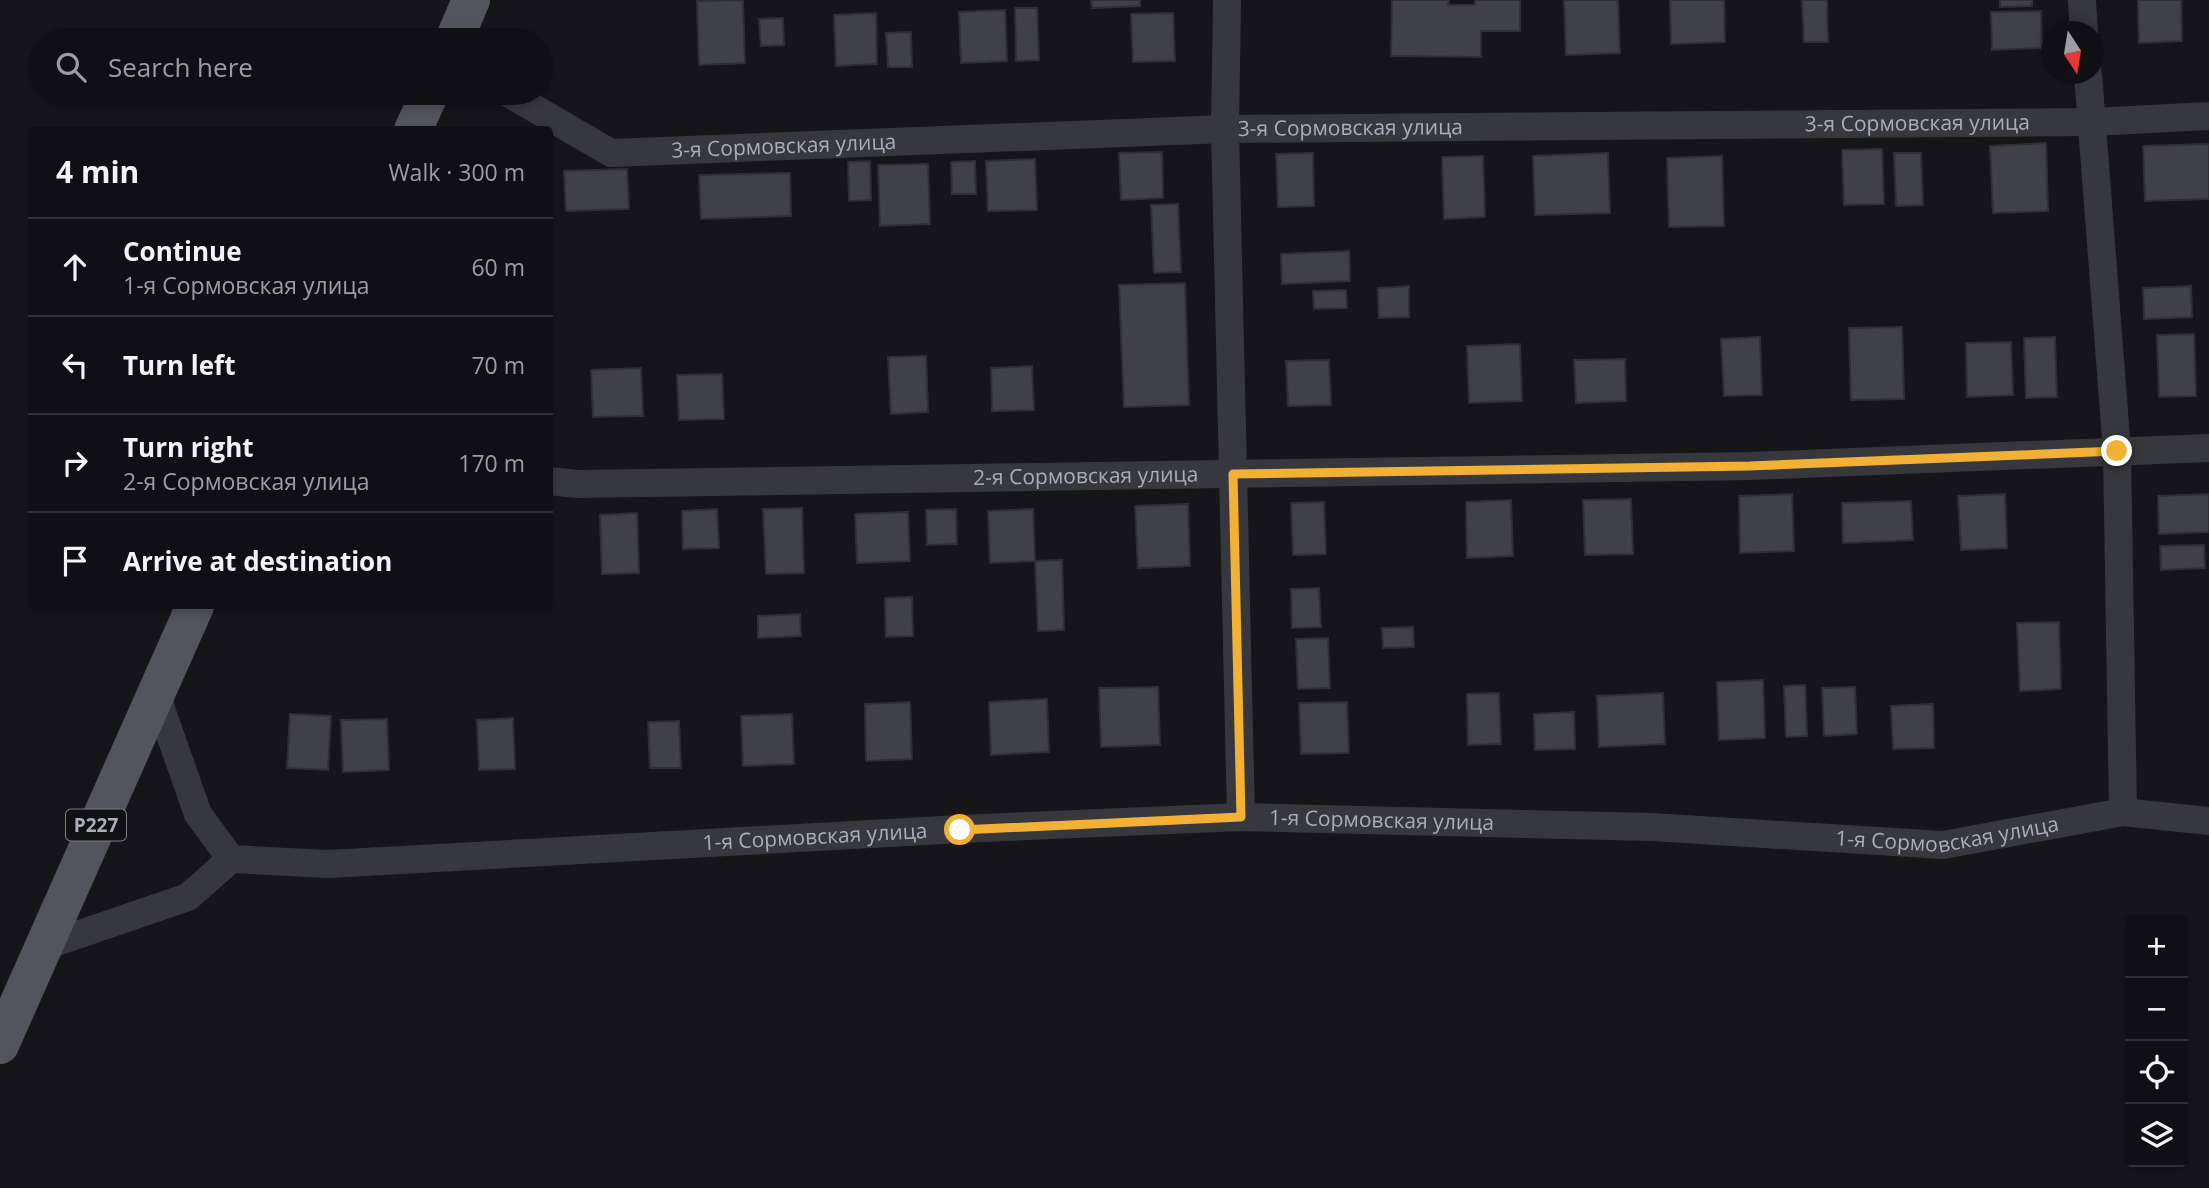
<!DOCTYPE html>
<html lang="en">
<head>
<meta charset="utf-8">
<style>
  body { margin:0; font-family:"Open Sans",sans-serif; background:#1e1e20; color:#f1f3f6 }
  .controls { position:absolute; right:21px; bottom:21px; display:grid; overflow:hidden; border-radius:7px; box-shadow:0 4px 10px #0003 }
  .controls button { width:63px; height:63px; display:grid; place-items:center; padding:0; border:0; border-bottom:2px solid #303032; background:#101012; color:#f1f3f6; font:35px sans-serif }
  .compass { position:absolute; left:2041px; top:21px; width:63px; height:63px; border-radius:50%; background:#101012; box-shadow:0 4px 10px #0003; rotate:168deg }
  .stop { position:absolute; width:21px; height:21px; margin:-16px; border:5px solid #f2b134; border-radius:50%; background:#fff }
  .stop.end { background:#f2b134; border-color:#fff; box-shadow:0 2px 7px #0008 }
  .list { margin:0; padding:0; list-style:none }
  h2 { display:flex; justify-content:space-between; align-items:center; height:91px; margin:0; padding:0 28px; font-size:30px }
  h2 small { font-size:23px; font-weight:400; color:#9c9d9f }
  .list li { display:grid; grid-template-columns:46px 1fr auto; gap:21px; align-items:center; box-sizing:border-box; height:98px; padding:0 28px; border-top:2px solid #303032 }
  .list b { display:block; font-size:26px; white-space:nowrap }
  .list p { margin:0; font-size:23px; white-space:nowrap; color:#9c9d9f }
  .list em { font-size:23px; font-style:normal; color:#9c9d9f }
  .icon { flex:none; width:38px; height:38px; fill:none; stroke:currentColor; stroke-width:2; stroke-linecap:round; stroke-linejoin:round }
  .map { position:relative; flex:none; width:2209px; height:1188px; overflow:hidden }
  .search { position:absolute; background:#101012; box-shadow:0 4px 10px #0003; left:28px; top:28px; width:525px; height:77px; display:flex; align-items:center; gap:18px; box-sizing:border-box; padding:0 24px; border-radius:38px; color:#9c9d9f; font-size:26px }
  .panel { position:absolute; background:#101012; box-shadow:0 4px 10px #0003; left:28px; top:126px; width:525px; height:483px; border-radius:7px }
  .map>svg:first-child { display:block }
</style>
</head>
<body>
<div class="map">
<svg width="2209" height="1188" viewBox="0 0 2209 1188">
  <rect width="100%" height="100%" fill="#161618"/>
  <!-- building -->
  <path fill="#404145" stroke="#303034" stroke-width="2" d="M743,0L745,63L699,65L697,1Z
    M1091,0H1140V6L1092,8Z
    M1392,0H1449L1448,5H1475V0H1520V31H1481V57L1391,56Z
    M1564,0H1618L1620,53L1566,55Z
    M1670,0H1724L1725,42L1671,44Z
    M1802,0H1827L1828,42H1804Z
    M2000,0H2032V6L2000,7Z
    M2138,0H2181L2182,41L2139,43Z
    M1015,8H1037L1039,60L1016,61Z
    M1005,10L1007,61L961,63L959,12Z
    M2041,11L2042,48L1992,50L1991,12Z
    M876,13L877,64L836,66L834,15Z
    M1173,13L1175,61L1133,62L1131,14Z
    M783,18L784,45L761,46L759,19Z
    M911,32L912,67H888L886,33Z
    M2046,143L2048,211L1993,213L1990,146Z
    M2209,144V199L2145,201L2143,146Z
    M1882,149L1884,204L1844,205L1842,150Z
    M1162,152L1163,198L1121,200L1119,153Z
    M1313,153L1314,206L1278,207L1276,154Z
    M1608,153L1610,213L1535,215L1533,156Z
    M1894,153H1921L1923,205L1896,206Z
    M1483,156L1485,217L1444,219L1442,157Z
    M1722,156L1724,226L1669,227L1667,158Z
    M1035,159L1037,210L988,211L986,161Z
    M870,161L871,200L849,201L848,162Z
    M975,161L976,194H952L951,162Z
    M928,164L930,224L880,226L878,165Z
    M627,169L629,209L566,211L564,171Z
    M790,173L791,216L701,219L699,175Z
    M1178,204L1181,272L1154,273L1151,205Z
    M1349,251L1350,281L1282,284L1281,254Z
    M1185,283L1189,405L1124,407L1119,285Z
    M1409,286V317L1379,318L1378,288Z
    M2191,286L2192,317L2144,319L2143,288Z
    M1346,290L1347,308L1314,309L1313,291Z
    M1902,327L1904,399L1851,400L1849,328Z
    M2194,334L2196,396L2159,397L2157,335Z
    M1760,337L1762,395L1724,396L1721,339Z
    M2055,337L2057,397L2026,398L2024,338Z
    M2011,342L2013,395L1967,397L1966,343Z
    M1520,344L1522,401L1469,403L1467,346Z
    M926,356L928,412L891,414L888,357Z
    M1625,359L1626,401L1576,403L1574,360Z
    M1329,360L1331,405L1288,406L1286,361Z
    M1032,366L1034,410L992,411L991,368Z
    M641,368L643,416L593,417L591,370Z
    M722,374L724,419L679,420L677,375Z
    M1792,494L1794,551L1740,553L1739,496Z
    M2005,494L2007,548L1961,550L1958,496Z
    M2209,494V532L2159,534L2158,496Z
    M1631,499L1633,554L1585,555L1583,500Z
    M1511,500L1513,556L1467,558L1466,502Z
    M1911,501L1913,540L1843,543L1842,503Z
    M1324,502L1326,554L1293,555L1291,503Z
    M1188,504L1190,566L1138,568L1135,506Z
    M802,508L804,573L766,574L763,509Z
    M717,509L719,548L683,549L682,511Z
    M956,509L957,544L927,545L926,510Z
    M1033,509L1035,561L990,563L988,511Z
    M908,512L910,561L857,563L855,514Z
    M637,513L639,573L602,574L600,515Z
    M2204,545L2205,568L2161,570L2160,546Z
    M1062,560L1064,630L1038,631L1035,561Z
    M1319,588L1321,627L1292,628L1291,589Z
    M912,597L913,636L886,637L885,598Z
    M800,614L801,636L758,638V616Z
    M2059,622L2061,689L2020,691L2017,623Z
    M1413,627L1414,647L1383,648L1382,628Z
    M1328,638L1330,688L1298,689L1296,639Z
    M1763,680L1765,738L1719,740L1717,682Z
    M1805,685L1807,736L1786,737L1784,686Z
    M1158,687L1160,745L1101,747L1099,688Z
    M1855,687L1857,734L1824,736L1822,688Z
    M1499,693L1501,744L1468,745L1467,694Z
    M1663,693L1665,744L1599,747L1597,696Z
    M1047,699L1049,752L991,755L989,702Z
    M910,702L912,759L866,761L865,704Z
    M1347,702L1349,753L1301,754L1299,703Z
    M1933,704L1934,748L1893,749L1891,706Z
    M1574,712L1575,749L1535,750L1534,714Z
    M290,714L331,716L328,770L287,768Z
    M792,714L794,764L743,766L741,716Z
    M513,718L515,769L479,770L477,720Z
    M387,719L389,770L343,772L341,720Z
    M679,721L681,768H650L648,722Z"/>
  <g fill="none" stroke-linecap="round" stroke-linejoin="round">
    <!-- street -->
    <g stroke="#37383d" stroke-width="28">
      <path d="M1227,0L1225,129L1241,817"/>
      <path d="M2082,0L2084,32"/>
      <path d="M2088,74L2117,451L2123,812"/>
      <path id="s1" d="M508,93L611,153L1225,129L2091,122L2209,116"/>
      <path id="s2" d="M550,481L577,484L1750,466L2209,448"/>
      <path id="s3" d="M155,692L198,814L231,859L328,864L960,829L1241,817L1652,827L1943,845L2123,812L2209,821"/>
      <path d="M42,947L188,897L231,859"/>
    </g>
    <!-- primary -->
    <path stroke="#53555c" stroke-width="38" d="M454,40L471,0
      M413,130L430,93
      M0,1045L195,606"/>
  </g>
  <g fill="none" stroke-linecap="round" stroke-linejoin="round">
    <!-- route -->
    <path stroke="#f2b134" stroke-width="9" d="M960,830L1241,817L1233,474L1750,466L2117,451"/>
  </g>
  <g text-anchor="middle" stroke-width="5" stroke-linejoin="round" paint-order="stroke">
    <!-- shield labels -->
    <rect fill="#111113" stroke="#7b7e86" stroke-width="2" x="66" y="809.5" width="60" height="31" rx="5"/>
    <g font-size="19" font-weight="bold" fill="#a8adb8">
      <text x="96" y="832">Р227</text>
    </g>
    <!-- street labels -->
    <g font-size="21" fill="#a8adb8" stroke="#111113">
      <text dy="7" stroke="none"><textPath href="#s1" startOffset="1426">3-я Сормовская улица</textPath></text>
      <text dy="7" stroke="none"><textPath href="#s1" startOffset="859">3-я Сормовская улица</textPath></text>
      <text dy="7" stroke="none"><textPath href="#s1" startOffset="292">3-я Сормовская улица</textPath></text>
      <text dy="7" stroke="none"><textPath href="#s2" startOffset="536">2-я Сормовская улица</textPath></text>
      <text dy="7" stroke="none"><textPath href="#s3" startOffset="1337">1-я Сормовская улица</textPath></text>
      <text dy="7" stroke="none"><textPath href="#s3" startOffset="1904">1-я Сормовская улица</textPath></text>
      <text dy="7" stroke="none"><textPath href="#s3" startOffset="770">1-я Сормовская улица</textPath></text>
    </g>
  </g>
</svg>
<div class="controls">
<button>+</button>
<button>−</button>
<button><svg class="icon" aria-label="locate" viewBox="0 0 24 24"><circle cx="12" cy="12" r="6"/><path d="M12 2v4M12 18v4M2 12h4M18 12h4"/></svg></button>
<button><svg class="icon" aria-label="layers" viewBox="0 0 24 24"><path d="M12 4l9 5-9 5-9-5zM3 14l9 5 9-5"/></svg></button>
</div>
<svg class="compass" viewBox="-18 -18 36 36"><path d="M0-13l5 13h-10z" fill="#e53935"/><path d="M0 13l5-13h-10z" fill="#9c9d9f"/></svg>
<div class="stop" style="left:960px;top:830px"></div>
<div class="stop end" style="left:2117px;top:451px"></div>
<div class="search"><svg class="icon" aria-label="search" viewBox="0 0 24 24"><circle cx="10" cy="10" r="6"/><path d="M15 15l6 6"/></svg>Search here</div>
<section class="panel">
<h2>4 min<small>Walk · 300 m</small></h2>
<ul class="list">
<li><svg class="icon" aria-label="ahead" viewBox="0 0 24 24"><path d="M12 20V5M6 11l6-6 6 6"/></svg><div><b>Continue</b><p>1-я Сормовская улица</p></div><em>60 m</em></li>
<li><svg class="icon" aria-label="left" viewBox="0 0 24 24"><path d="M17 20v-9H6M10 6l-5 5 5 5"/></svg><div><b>Turn left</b></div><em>70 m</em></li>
<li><svg class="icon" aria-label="right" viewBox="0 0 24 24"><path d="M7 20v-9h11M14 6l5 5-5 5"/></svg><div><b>Turn right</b><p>2-я Сормовская улица</p></div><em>170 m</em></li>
<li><svg class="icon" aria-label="arrive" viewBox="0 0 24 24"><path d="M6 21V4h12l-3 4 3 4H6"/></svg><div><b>Arrive at destination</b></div></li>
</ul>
</section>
</div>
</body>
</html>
